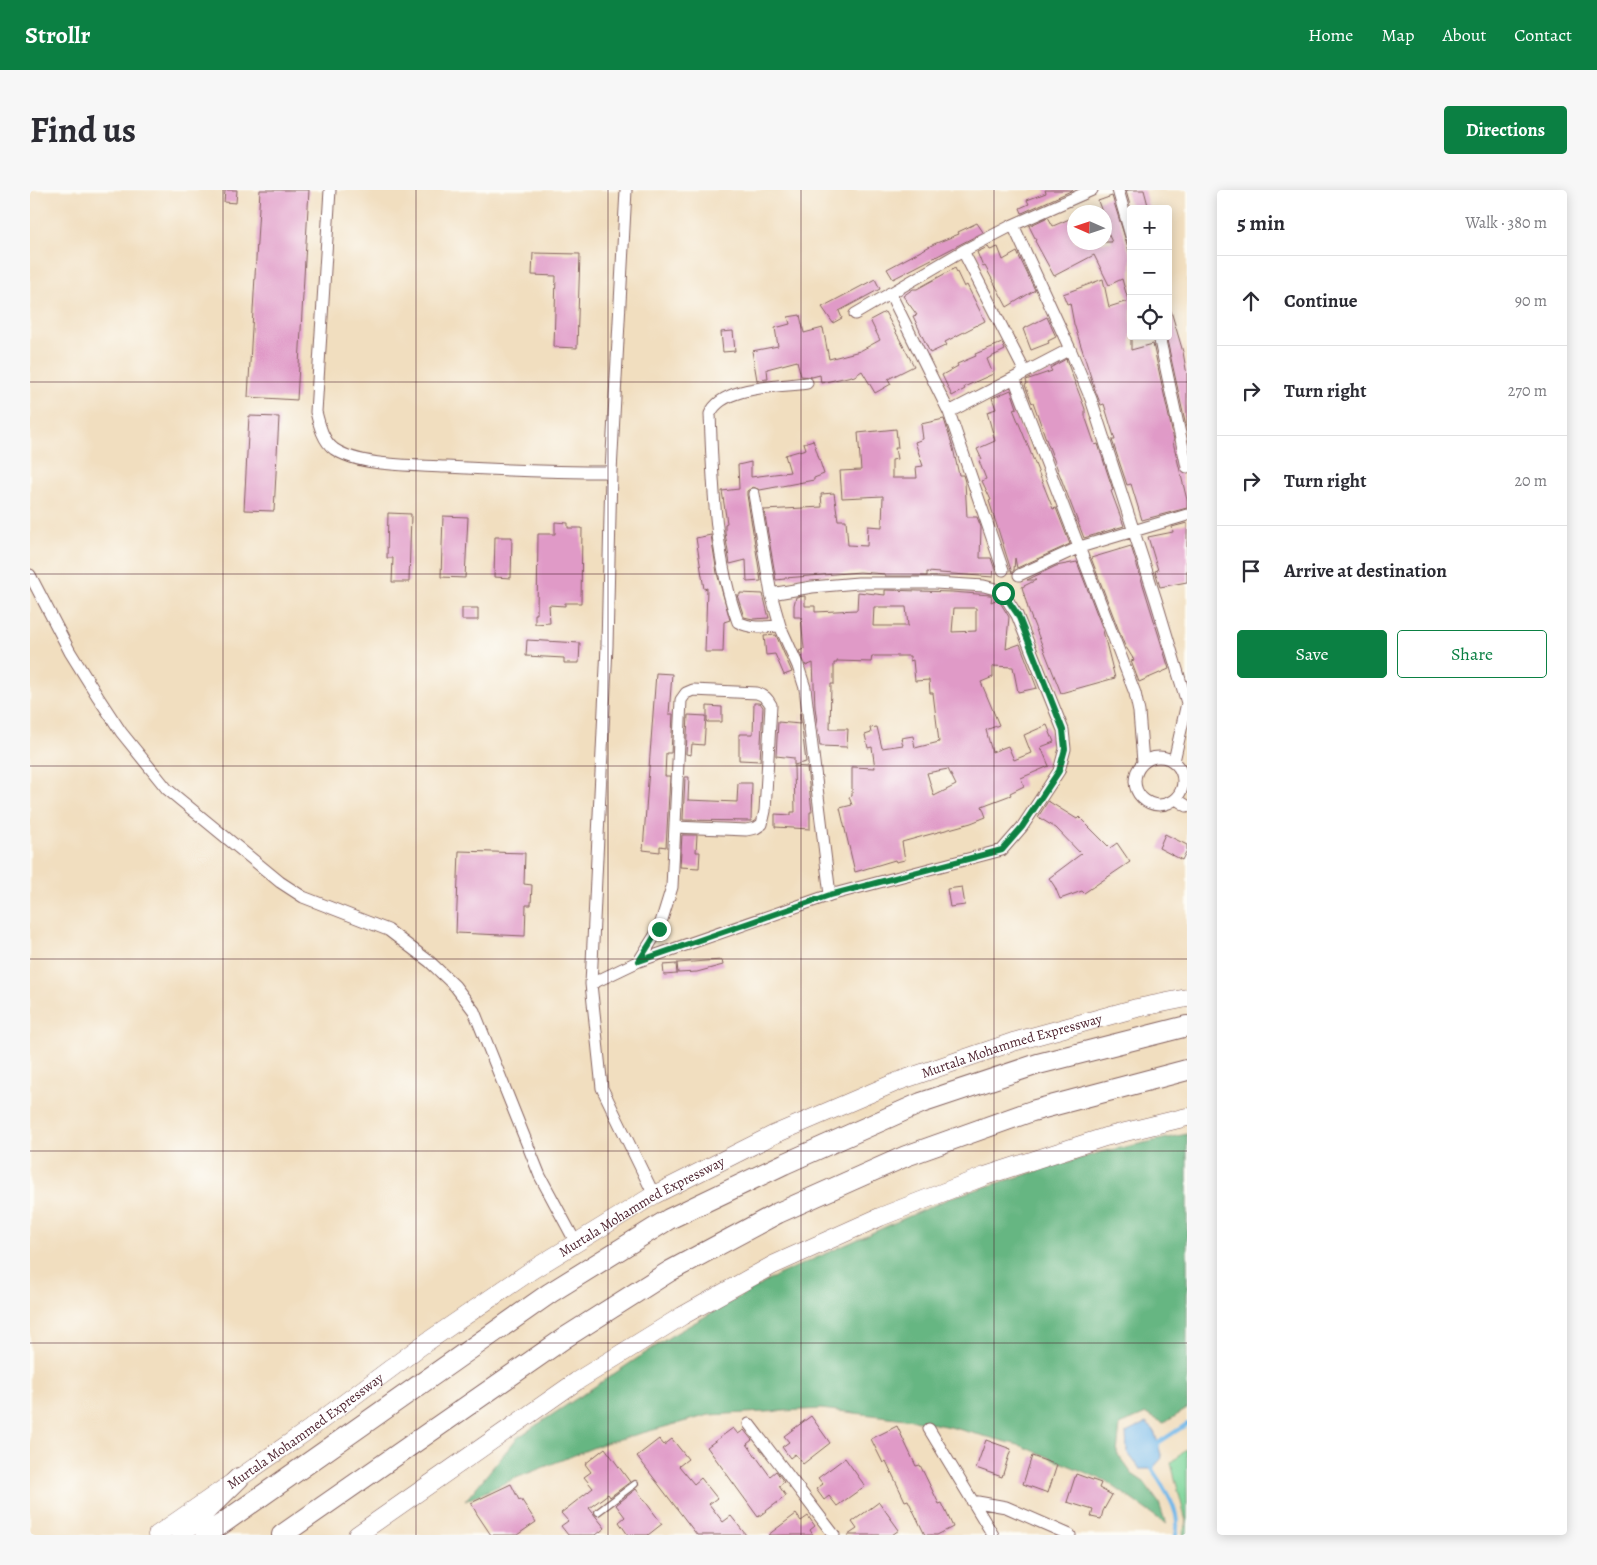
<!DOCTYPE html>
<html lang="en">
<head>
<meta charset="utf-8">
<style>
  body { margin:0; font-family:Alegreya,serif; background:#f7f7f7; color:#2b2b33 }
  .controls { position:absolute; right:15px; top:15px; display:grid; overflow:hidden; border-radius:5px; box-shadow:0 2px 12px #0003 }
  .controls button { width:45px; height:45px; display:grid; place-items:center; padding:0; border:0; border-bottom:1px solid #e1e1e2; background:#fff; color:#2b2b33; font:25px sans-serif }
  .compass { position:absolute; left:1037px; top:15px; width:45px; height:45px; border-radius:50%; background:#fff; box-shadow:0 2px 12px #0003; rotate:273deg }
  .stop { position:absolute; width:15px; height:15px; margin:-11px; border:4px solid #0b8043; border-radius:50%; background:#fff }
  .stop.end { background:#0b8043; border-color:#fff; box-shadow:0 1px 5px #0008 }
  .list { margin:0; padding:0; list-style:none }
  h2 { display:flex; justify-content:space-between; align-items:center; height:65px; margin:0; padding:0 20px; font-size:21px }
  h2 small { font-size:16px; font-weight:400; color:#7c7c81 }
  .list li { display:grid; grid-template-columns:32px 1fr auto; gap:15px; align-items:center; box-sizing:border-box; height:90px; padding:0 20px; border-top:1px solid #e1e1e2 }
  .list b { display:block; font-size:19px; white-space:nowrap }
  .list em { font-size:16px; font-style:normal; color:#7c7c81 }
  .actions { display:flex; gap:10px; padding:15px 20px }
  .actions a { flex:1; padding:11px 0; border:1px solid #0b8043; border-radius:5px; text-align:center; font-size:18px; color:#0b8043 }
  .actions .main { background:#0b8043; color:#fff }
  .icon { flex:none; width:28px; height:28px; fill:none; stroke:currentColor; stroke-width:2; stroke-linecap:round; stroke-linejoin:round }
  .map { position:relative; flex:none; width:1157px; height:1345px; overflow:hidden; border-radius:5px }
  header { display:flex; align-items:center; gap:30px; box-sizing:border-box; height:70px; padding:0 25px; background:#0b8043; color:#fff }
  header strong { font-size:24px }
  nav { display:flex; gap:28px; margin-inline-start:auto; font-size:18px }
  .intro { display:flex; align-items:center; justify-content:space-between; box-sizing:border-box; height:120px; padding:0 30px }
  h1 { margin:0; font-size:35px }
  .button { padding:12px 22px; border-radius:5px; background:#0b8043; color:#fff; font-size:18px; font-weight:700 }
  main { display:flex; gap:30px; padding:0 30px }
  aside { flex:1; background:#fff; border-radius:5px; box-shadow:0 2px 12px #0003 }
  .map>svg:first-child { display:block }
</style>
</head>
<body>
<header>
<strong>Strollr</strong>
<nav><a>Home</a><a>Map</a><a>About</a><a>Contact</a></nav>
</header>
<div class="intro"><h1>Find us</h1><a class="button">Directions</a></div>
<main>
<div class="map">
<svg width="1157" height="1345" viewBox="0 0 1157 1345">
  <rect width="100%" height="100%" fill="#fdfcf7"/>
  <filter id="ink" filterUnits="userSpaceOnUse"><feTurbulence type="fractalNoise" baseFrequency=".02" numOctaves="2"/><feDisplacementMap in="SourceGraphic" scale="10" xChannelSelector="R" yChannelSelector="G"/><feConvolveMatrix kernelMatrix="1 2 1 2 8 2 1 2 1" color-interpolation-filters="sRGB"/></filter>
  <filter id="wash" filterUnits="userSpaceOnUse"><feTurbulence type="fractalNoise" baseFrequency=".0096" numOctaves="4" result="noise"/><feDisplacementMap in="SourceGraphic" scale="20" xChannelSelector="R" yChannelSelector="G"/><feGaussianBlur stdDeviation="1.12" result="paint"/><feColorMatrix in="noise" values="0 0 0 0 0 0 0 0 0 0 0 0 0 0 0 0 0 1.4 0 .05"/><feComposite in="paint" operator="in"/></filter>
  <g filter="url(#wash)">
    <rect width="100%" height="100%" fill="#f1debf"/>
    <!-- green -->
    <path fill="#7dd59a" stroke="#647a62" d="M1157,1259V1345H1153L1156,1331L1141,1273Z"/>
    <!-- forest -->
    <path fill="#66b682" stroke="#586a56" d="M1157,944V1219L1134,1233L1116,1224L1090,1235L1087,1263L1102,1284L1114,1292L1129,1313L1136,1334L1076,1291L992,1256L920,1237L884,1230L791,1219L679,1225L575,1253L486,1288L435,1311L487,1248L641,1146L748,1085L922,1007L1071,962Z"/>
    <!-- water -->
    <path fill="#73b8e9" stroke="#5e6c8a" d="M1116,1233L1124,1240L1132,1268L1122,1279H1110L1097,1262L1096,1243Z"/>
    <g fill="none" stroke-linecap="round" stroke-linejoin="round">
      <!-- stream -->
      <path stroke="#73b8e9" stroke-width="4" d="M1127,1257L1128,1253L1157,1234
        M1123,1276L1122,1279C1134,1299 1152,1321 1146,1345"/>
    </g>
    <g id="blocks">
      <!-- building -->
      <path fill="#e09ac7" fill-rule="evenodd" d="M195,0H207L206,13L194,12Z
        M230,0H279L267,210L218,207Z
        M1015,0H1043L992,23L990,18L999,14L997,10L1016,3Z
        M1099,0H1114L1119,19H1101L1096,1Z
        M1082,6L1101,67V110H1098L1092,89L1079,95L1064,65L1024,86L1005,51L1006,50L999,36L1018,27L1023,36L1044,27V52H1082L1074,35V22H1072L1068,11Z
        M947,33L953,42L952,43L863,89L857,79L904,54L929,44L928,42Z
        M958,57L960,60L968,57L973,70L987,62L1005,100L977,117L955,76L953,77L947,62Z
        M503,63L550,64L547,158L524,157L526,86L502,85Z
        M925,78L934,97L937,95L955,131L915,152L917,155L900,163L883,126L887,125L873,106L883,99H887Z
        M845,89L850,99L809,121L812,128L803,133L792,117Z
        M1073,89L1079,117L1101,110V160L1123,154L1144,250L1143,252L1157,310V318L1112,330L1101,294L1097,295L1082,250H1085L1074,214L1071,215L1065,200L1044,134L1040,113L1037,114L1033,104Z
        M1138,121H1141L1153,162L1157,185V241L1137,150Z
        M855,122L884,176L858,189L861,194L845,203L832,181L823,187L822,186L791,193L790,185L782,187L771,186L767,171L737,179L738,189L727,190L722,161L748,156L745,138L760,134L758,127L770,125L774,143L793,138L799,169L830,161L850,150L840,130Z
        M1017,127L1026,147L1018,151L1019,153L1001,160L993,139Z
        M703,141L705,161L693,162L691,142Z
        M972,153L975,160L957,169L963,184L934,197L935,199L922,206L912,185L928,176L927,174L946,166L945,164Z
        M1036,169L1055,219V226L1065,255L1068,254L1083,300L1081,301L1094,336L1054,348L1016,249L1003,212L1002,213L995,195L997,194L996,190L1022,181L1020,178Z
        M981,200L987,218L983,219L994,246L1023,319L1026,318L1040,354L987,378L985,368L984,380L982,383L959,311L961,310L952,291L956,289L949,271L952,270L947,259L965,251L957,222L966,219L962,208Z
        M219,226L249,227L244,321L214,320Z
        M914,229L923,258L929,285H933L935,292L937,327H947L951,337L950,368H961L964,377L963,387L897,382V386H855V384L830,382L755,388V389L746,390L734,320L792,317L791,304L804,303L808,330H816L818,355L837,356L838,336L852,337L853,306L812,308L810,281L831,280L828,243L866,239L868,258H865L867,269L862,270V288H887L886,277L893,276L885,252L893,249L891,234Z
        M783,250L794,284L784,288V290L730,300L723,297L717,301V305L731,391L717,392L716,370L700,374L695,343V334L697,333L692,301L709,299L708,275L721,272V287L760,282L755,265L776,259L774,253Z
        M358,323L381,324L379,392H362L363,368H357Z
        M413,326L438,327L435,388L411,387Z
        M525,332L538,333V338H552L551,413H535V416L519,415L520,433L505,434V424H507L508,344H525Z
        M1157,333V392L1130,397L1125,381L1128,380L1118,347L1143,342L1142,337Z
        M681,345L687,383L700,430L694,432L693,462H675L677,398L674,399L666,348Z
        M465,347H482L481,388L464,387Z
        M1101,356L1139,479L1109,492L1101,471L1104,470L1094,454L1061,368Z
        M1047,372L1072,437L1085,488L1031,503L999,422L992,397L1006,390H997L1026,376Z
        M855,400L922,402L960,405L962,406L961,412L968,409L979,427L976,459L990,454L1007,498L988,502L983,477L963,476V487L951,492L969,535L956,540L962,562L978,556L984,570L1001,563L994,545L1017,535L1024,552L1011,557L1019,576L991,588L994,596L980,603L981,605L952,616L956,627L941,633L872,652L875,670L866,672L865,670L825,682L810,618L822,615L819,607L822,606V577L845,578L842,557L838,558L835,545L841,543L840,538L847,537L852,558L873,555L871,548L883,546L885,558L909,552L903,503H900L899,490L885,491L883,470L880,471V466H842L841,472L807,471V473H804V494H801L800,539H818L817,557L790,556L785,517L783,473L776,476L769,461L774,459L771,427H764V415L766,407L775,406V416H785V422L827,420L828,402L855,405ZM844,417H876L878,436H843ZM924,418H946V441L922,442ZM918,579L926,595L904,606L897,583Z
        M710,403L733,404L739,428L723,429L714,427L707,405H710Z
        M432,418H448V430H432Z
        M746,445L762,482L754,485L745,464L736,465L734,446Z
        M497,450L550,453L549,473H534V468L496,466Z
        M626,483L642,484L639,524H643L641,563H636L635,586H640L636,657L630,656V662L613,660Z
        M724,513H730L733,517L730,571L709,570V544H723Z
        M677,516L692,517V532H677Z
        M770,523L776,572L764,575V568L746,566L748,532L770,534Z
        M658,525L676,526L674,555L662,554L661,565L656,564Z
        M764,576L777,577L782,622H780V639L745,637V624L761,625V622H765Z
        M655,587H659L658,610L707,612L708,593H722L721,631L653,630Z
        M1018,611L1047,629L1049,627L1080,658L1087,653L1100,672L1054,703L1052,701L1030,709L1025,697L1019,688L1051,664L1026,638L1008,627Z
        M1135,644L1157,655V660L1152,670L1129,658Z
        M652,645H667L666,662H670L669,678L650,677Z
        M429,661L495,663L494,694L502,695L501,715H496L495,746L426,743Z
        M932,697L935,715L920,717L917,699Z
        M692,770L693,775L667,782L648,783L647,773Z
        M646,774L647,784L634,785L633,775Z
        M781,1226L800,1253L773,1274L765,1264L760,1268L752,1257L759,1252L754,1246Z
        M867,1236L886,1276L890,1275L909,1314L912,1313L923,1337L907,1345H895L878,1310L875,1311L856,1271L853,1273L841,1249Z
        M703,1238L708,1244L714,1240L722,1250L717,1254L740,1286L746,1281L754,1292L749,1296L756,1306L728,1327L677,1257Z
        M629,1249L634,1255L642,1249L658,1269L649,1276L664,1294L671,1288L687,1308L679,1314L693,1332L701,1326L716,1345H667L607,1266Z
        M956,1250L981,1259L972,1287L946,1278Z
        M575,1258L600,1292L580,1307L578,1304L559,1318L575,1338L566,1345H538L531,1336L538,1331L531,1323L563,1298L554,1287L561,1282L555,1274Z
        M1002,1266L1027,1275L1018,1303L993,1294Z
        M815,1268L835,1296L807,1316L799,1306L794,1310L786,1299L793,1294L788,1288Z
        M1046,1284L1071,1293L1069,1298L1082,1305L1073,1321L1071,1329L1061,1327L1063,1320L1037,1312Z
        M481,1294L489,1310L491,1309L506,1332L487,1345H461L447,1324L441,1313Z
        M606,1299L632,1334L618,1345H598L589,1332L595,1327L586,1315Z
        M849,1312L869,1340L862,1345H818L827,1339L822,1332Z
        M766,1324L771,1331L778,1326L785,1336L780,1340L783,1345H738Z"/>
    </g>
  </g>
  <g filter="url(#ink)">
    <use href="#blocks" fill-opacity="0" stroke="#84625f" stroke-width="1"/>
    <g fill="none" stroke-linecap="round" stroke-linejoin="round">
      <!-- service casing -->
      <g stroke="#84625f" stroke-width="8">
        <path id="service" d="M568,1322L605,1294"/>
      </g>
      <!-- minor casing -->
      <g stroke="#84625f" stroke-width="13">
        <path id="minor" d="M300,0L286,222C289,234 293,251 304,259C331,277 384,275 416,277C471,280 526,282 581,282
          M596,0L581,282L577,456L561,794L572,898L624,1005
          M1088,0L1101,46
          M983,35L1040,159L1061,209L1126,410L1157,513L1144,571
          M933,61L995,182
          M860,103L919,222L973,380
          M825,124L933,61L983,35L1062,0
          M1129,146L1157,277
          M984,188L1105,503L1109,522L1113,572
          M919,222L1040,159
          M724,304L741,404L750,436L768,476L775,498L800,705
          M0,385L40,462L68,507L91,542L137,599L250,692L273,707L358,740L400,772L425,796L444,821L510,986L546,1053
          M989,385L1050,357L1157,325
          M750,436C735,437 721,439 708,432C684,366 683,293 680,224C692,195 750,197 777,193
          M1105 591a24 24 0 1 1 48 0a24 24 0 1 1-48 0Z
          M1146,609L1157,616
          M609,771L800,705L972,660L992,637L1029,581L1035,559L1033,540L987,425L973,403L965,399L954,396L905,393H828L782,397L741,404
          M561,794L609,771L629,739L642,697L651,510L656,503L663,500L727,503C735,506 737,508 741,515L735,621L732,634L726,638L716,640L645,637
          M719,1234L804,1345
          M899,1239L963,1345
          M942,1311L976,1317L1040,1345"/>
      </g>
      <!-- trunk casing -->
      <g stroke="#84625f" stroke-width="19">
        <g id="trunk">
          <path id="s1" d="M127,1345L277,1241L391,1156L502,1080L624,1005L743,945L869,891L983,852L1107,818L1157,808"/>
          <path d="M327,1345L547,1191L652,1126L743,1075L850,1027L955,986L1075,947L1157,927"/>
        </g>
      </g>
      <!-- motorway casing -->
      <g stroke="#84625f" stroke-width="22">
        <path id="motorway" d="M151,1345L209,1288
          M176,1345L520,1103L639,1029L754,974L891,913L1008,874L1157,836
          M252,1345L536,1147L640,1081L748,1023L876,966L1002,921L1157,880"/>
      </g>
      <!-- service -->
      <use href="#service" stroke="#fff" stroke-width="5.5"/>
      <!-- minor -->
      <use href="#minor" stroke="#fff" stroke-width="11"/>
      <!-- trunk -->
      <use href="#trunk" stroke="#fff" stroke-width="18"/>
      <!-- motorway -->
      <use href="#motorway" stroke="#fff" stroke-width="20"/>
    </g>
  </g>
  <g fill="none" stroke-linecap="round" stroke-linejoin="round" filter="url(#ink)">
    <!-- route -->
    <path stroke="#0b8043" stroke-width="6" d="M629,739L609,771L800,705L972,660L992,637L1029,581L1035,559L1033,540L988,425L973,403"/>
  </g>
  <!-- grid -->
  <path fill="none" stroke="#4a1f2b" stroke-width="1" stroke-opacity="0.55" d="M193,0V1345M386,0V1345M578,0V1345M771,0V1345M964,0V1345M0,192H1157M0,384H1157M0,576H1157M0,769H1157M0,961H1157M0,1153H1157"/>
  <g text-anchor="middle" stroke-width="4.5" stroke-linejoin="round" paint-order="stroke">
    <!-- street labels -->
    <g font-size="14" fill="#4a1f2b" stroke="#fdfcf7">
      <text dy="5" stroke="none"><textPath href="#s1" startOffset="991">Murtala Mohammed Expressway</textPath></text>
      <text dy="5" stroke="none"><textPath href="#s1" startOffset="586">Murtala Mohammed Expressway</textPath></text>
      <text dy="5" stroke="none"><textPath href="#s1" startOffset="181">Murtala Mohammed Expressway</textPath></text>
    </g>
  </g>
</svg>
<div class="controls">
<button>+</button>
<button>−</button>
<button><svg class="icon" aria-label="locate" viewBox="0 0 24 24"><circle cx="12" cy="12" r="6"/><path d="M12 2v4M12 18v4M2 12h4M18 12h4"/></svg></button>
</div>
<svg class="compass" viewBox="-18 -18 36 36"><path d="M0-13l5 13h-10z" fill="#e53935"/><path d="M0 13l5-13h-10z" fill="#7c7c81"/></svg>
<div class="stop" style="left:973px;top:403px"></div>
<div class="stop end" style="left:629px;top:739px"></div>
</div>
<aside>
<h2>5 min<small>Walk · 380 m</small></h2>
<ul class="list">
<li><svg class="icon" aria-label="ahead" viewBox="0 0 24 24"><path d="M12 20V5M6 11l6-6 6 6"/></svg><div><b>Continue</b></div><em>90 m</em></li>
<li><svg class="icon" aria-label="right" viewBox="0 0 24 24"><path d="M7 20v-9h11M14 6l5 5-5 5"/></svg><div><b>Turn right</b></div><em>270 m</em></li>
<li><svg class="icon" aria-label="right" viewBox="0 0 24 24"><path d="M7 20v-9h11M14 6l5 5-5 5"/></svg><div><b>Turn right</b></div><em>20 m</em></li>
<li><svg class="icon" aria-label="arrive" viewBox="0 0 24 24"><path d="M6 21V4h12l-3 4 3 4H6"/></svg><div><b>Arrive at destination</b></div></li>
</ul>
<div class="actions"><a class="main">Save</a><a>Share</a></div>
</aside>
</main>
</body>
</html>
